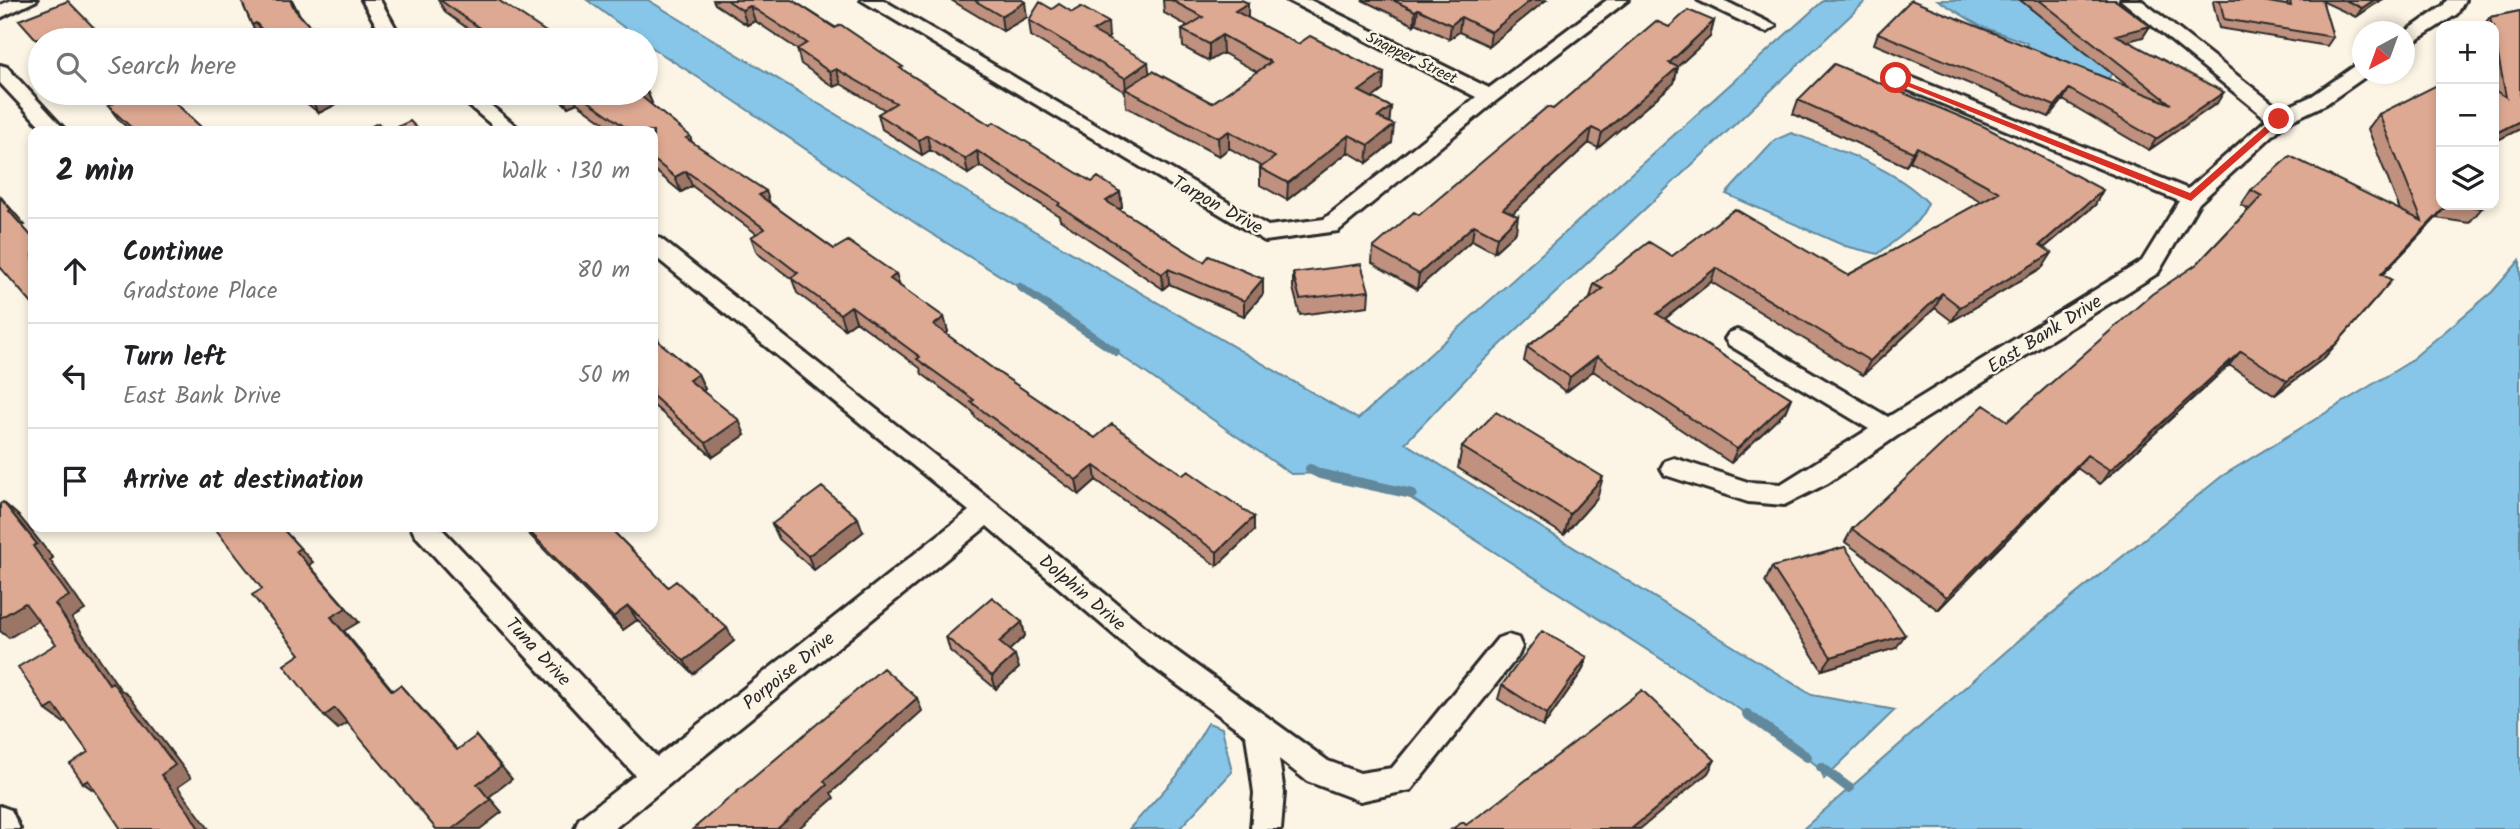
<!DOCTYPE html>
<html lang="en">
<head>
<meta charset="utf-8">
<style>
  body { margin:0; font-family:Kalam,sans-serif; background:#f6f6f6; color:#202124 }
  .controls { position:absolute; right:21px; top:21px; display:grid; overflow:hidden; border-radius:14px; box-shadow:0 4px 10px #0003 }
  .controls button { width:63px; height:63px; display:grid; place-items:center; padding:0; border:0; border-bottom:2px solid #e0e0e0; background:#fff; color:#202124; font:35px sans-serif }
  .compass { position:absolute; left:2352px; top:21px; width:63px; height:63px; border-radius:50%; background:#fff; box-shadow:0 4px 10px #0003; rotate:221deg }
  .stop { position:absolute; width:21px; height:21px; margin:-16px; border:5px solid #d93025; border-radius:50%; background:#fff }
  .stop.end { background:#d93025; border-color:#fff; box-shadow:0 2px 7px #0008 }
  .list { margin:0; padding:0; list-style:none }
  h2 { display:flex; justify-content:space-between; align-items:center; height:91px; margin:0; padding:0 28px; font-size:30px }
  h2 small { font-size:23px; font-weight:400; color:#757577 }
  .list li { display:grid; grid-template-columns:46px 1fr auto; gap:21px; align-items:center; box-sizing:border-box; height:105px; padding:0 28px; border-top:2px solid #e0e0e0 }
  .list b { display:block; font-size:26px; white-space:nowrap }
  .list p { margin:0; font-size:23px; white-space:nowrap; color:#757577 }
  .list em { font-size:23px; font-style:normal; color:#757577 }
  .icon { flex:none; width:38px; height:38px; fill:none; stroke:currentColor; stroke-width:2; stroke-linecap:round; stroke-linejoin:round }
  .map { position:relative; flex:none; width:2520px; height:829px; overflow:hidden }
  .search { position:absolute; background:#fff; box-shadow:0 4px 10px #0003; left:28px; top:28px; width:630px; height:77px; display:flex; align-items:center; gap:18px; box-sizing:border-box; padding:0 24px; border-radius:38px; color:#757577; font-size:26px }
  .panel { position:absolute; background:#fff; box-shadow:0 4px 10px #0003; left:28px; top:126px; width:630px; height:406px; border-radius:14px }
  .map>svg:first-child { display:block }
</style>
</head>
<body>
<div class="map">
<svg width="2520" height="829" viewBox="0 0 2520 829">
  <rect width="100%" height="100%" fill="#fcf5e5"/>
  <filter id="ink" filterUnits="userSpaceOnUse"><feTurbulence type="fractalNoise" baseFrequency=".0143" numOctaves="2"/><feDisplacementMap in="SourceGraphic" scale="14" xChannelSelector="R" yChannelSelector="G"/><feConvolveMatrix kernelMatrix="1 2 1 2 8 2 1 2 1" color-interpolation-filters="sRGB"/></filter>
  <g filter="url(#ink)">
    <!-- water -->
    <path fill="#87c6e8" stroke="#62889c" stroke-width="2" d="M587,0H648L888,146L1358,419L1824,0H1867L1479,365L1405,443L1812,695L1895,710L1824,779L1820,768L1767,727L1398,490L1336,473L1291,474L1042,301L927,231L730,98L648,45L646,40H641Z
      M1938,0H2021L2113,72L2105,83L2026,56L2027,43L1980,26Z
      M1791,133C1837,149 1894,167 1928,203C1917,229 1898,237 1878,254L1845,246L1726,194L1775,140Z
      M2520,260V829H1803L2018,641L2222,476L2406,364L2492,292Z
      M1208,723L1222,728L1232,772L1179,829H1129L1177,776Z"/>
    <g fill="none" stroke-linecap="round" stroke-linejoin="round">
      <!-- stream-far1 -->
      <path stroke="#62889c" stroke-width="8" d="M1020,287L1116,352"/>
      <!-- stream -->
      <path stroke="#62889c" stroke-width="10" d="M1310,469L1320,474L1412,494
        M1747,714L1807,757
        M1821,767L1849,788"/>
      <!-- street casing -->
      <g stroke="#2b2b2b" stroke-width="6">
        <path id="street" d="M12,0H37L0,18V5Z
          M362,0H380L398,32L407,40L384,39Z
          M861,0H883L1268,226L1324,219L1476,97L1287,0H1310L1489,88L1607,0H1628L1497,100L1338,231L1265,241Z
          M1698,0H1723L1776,26L1767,32L1760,30Z
          M2121,0H2141L2281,110L2312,96L2355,66L2362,64V74H2369L2326,104L2286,123L2199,203L2158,273L1897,436L1828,483L1784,505L1748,502L1665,475L1661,468L1665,461L1674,458L1748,482L1781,484L1869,429L1729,345L1725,339L1729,333L1737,330L1745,333L1888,417L2142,261L2179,201L1889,82L1886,78L1889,74H1903L2188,189L2267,119Z
          M2447,0H2465L2457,14L2404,48V33L2443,6Z
          M0,65L7,67L66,131H45L0,83Z
          M454,93H476L522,131H499Z
          M653,236L661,239L996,504L1161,640L1328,761L1360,773L1392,768L1498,638L1508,635L1518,638L1522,647L1518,656L1411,790L1360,801L1307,781L1279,759L1284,793L1281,829H1251L1254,793L1246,735L1141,658L987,526L614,829H575L579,819L635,775L415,535L411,527H440L657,757L969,511L653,255Z
          M0,806L11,810L20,829H0Z"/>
      </g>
      <!-- street -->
      <use href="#street" fill="#fcf5e5" fill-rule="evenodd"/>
    </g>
    <!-- wall -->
    <path fill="#bf917e" stroke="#2b2b2b" stroke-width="2" d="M241,0H292L300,15L322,40H267L266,39L261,40L252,25Z
      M438,0H498L556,40H484L446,13Z
      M713,0H792L990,125L1092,182L1120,192L1122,207L1119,209L1204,262L1263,279V294L1244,316L1169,284L1163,289L1060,220L1059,216L980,166L968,174L930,150L922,155L882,129L878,114L885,110L841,84L834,87L801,64L797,49L755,21L747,25L715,4Z
      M951,0H1022L1027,17L1003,31Z
      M1163,0H1241L1248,3V18L1298,44L1384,73L1383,90L1372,98L1391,107L1389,123L1392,143L1367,163L1348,152L1287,200L1260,185V168L1262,167L1229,148L1219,156L1126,107L1125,92L1031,36L1029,20L1109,37L1107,39L1149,73L1212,103L1257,72L1223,53L1209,61L1183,47L1182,30L1188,26L1164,13Z
      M1362,0H1546L1489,46L1459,32L1449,39L1416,23L1414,25Z
      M2020,0H2115L2150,26L2143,37L2128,41L2217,103L2149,150L2063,100L2049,117L1874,44L1878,33L2130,88Z
      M2215,0H2257L2286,5L2290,0H2381L2356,17L2322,1L2333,37L2327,46L2219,28L2213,2Z
      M2520,11V129L2494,142V26H2483L2490,17Z
      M1714,21L1710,37L1677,67H1678L1674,83L1598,148L1589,143L1512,213L1516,232L1494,252L1472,240L1417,289L1372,263L1373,248L1419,215L1553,109L1669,27Z
      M646,89L652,103L650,104L690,136L692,142L770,203L834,249L896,274L900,286L944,317L948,332L946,334L996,371L1095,438L1254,531L1217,566L1096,480L1079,495L975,417L973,412L922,374L920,368L856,321L845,329L797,293L792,279L757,253L751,237L757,234L692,186L681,192L653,169V131H616L577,103L568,107L552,93H646Z
      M101,93H165L205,131H131L120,121L108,106L111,104Z
      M294,93H358L319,113Z
      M1798,100L2095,205L2044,248L2043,267L1952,321L1935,308L1863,375L1711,282L1665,319L1791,398L1785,412L1731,463L1593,371L1566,392L1524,361L1527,347L1591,298H1590L1594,284L1672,256L1848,275L1982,202L1910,161L1906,166L1793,114Z
      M2379,114L2441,205H2480L2482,208L2469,223L2436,218L2382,275L2324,358L2275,395L2229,365L2100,484L2077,468L1938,610L1845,542L1852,529L2008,421L2197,264L2249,209L2241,205L2251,190L2400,210L2368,129Z
      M1293,273L1369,291L1368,306L1300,315L1293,288Z
      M653,328L660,343L698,374L705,389L703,391L745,435L713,457L653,405Z
      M1462,447L1597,498L1564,535L1458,468Z
      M772,524L863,532L814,570L779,539Z
      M522,527H609L668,587L734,641L693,674L637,620L623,630Z
      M1772,567L1896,648L1822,670L1765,582Z
      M1022,622L1025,636L1009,650L1019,668L996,689L950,651L946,637Z
      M1587,657L1582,671L1543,727L1498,699L1502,685Z"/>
    <!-- shaded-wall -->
    <path fill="#9b7666" stroke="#2b2b2b" stroke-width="2" d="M290,0H292L304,26L295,10Z
      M1531,0H1546L1489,46L1491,32Z
      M2374,0H2381L2356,17L2362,8Z
      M1025,2L1027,17L1003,31L1001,16Z
      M1248,3V20L1235,11Z
      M750,6L755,21L747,25L742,10Z
      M1418,9L1416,23L1414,25L1415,11Z
      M1461,17L1459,32L1449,39L1451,25Z
      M1714,21L1710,37L1665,78L1669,63Z
      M1108,22L1109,37L1094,46L1093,31Z
      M256,23L266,39L261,40L252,25Z
      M2150,26L2143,37L2110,46L2116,35Z
      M1222,35L1223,53L1209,61V44Z
      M41,37L43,40H40V45L36,39Z
      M1148,62L1150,78L1126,90L1125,78Z
      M1678,67L1674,83L1598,148L1602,133Z
      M836,69L841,84L834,87L830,72Z
      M1384,73L1383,90L1358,109L1359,91Z
      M646,89L652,103L642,108L636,93H646Z
      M2069,89L2063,100L2049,117L2055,106Z
      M2224,92L2217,103L2149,150L2156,139Z
      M318,93H358L319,113L309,97Z
      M561,93H572L577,103L568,107Z
      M1391,107L1389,125L1378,117Z
      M2520,121V129L2494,142V134Z
      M1394,125L1392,143L1367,163L1369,145Z
      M1592,128L1589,143L1501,224L1503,209Z
      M1229,131V148L1219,156L1218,138Z
      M927,135L930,150L922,155L919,140Z
      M1349,135L1348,152L1287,200L1288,183Z
      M1917,147L1910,161L1906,166L1913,152Z
      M977,151L980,166L968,174L965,159Z
      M686,171L692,186L681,192L675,177Z
      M2103,190L2095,205L2031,259L2040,245Z
      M766,191L771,206L759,195Z
      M1120,192L1122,207L1108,216L1106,201Z
      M0,196L25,225L22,226L9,211Z
      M2447,205L2436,218L2369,289L2381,274Z
      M1518,216L1516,232L1494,252L1497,237Z
      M1474,225L1472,240L1417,289L1419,274Z
      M2052,253L2043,267L1952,321L1960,307Z
      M1716,268L1711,282L1653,328L1657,314Z
      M1168,269L1169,284L1163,289L1162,274Z
      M896,274L901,290L890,279Z
      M1263,279V294L1244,316V301Z
      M1942,293L1935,308L1863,375L1870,361Z
      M2380,294L2324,358L2275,395L2287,381Z
      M851,306L856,321L845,329L840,314Z
      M944,317L948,332L937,340L934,325Z
      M653,328L660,343L653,346Z
      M2241,351L2229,365L2100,484L2110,470Z
      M1597,356L1593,371L1566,392L1570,377Z
      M698,374L705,389L697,395L689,380Z
      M1791,398L1785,412L1731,463L1737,449Z
      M739,420L745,435L713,457L706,443Z
      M2087,455L2077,468L1938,610L1947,597Z
      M1094,466L1096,480L1079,495L1076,480Z
      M1603,477L1597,498L1564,535L1570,514Z
      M3,502L20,517L53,558L50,560L85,610L72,618L120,689L129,696L191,778L178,787L209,829H199L161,775L109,684L55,604Z
      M1254,517V531L1217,566V552Z
      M858,518L863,532L814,570L808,556Z
      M281,527L313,562L309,565L359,622L344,631L404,704L392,691L331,617L296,551Z
      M25,603L43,617L9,638L0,631V618Z
      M628,606L637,620L623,630L613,617Z
      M1022,622L1025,636L1003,656L999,642Z
      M727,628L734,641L693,674L684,661Z
      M1905,635L1896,648L1822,670L1831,657Z
      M1015,655L1019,668L996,689L992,676Z
      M1587,657L1582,671L1543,727L1547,714Z
      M400,685L412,698L469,763L457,750Z
      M917,698L922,711L831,793L834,798L798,829H777L824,781Z
      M54,705L72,718L64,723L46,710Z
      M335,708L349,722L338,729L324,716Z
      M476,736L512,779L489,797L502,812L480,829H452L477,784Z
      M1715,760L1708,773L1640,829H1631Z
      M88,780L102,796L83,783Z"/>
    <!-- building -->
    <path fill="#dea992" stroke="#2b2b2b" stroke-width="2" d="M241,0H290L295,10L322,40H271L256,23L252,25Z
      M440,0H498L555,38L551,40H492L485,36L488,34Z
      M727,0H792L835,28L841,25L903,67L900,68L990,125L994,122L1092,182L1098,177L1120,192L1106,201L1204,262L1209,256L1263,279L1244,301L1168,269L1162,274L1058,205L1060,203L977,151L965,159L927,135L919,140L878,114L896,103L836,69L830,72L797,49L807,43L750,6L742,10Z
      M974,0H1022L1025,2L1001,16Z
      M1171,0H1241L1248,3L1235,11L1298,44L1310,36L1384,73L1359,91L1391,107L1378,117L1394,125L1369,145L1349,135L1288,183L1260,168L1275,157L1229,131L1218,138L1125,89L1153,71L1212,103L1271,62L1222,35L1209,44L1182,30L1203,17Z
      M1393,0H1531L1491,32L1461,17L1451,25L1418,9L1415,11Z
      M1911,0L2171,104L2039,0H2115L2150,26L2116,35L2224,92L2156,139L2069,89L2055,106L1878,33Z
      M2220,0H2257L2291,6L2290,0H2322L2333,37L2224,19Z
      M2345,0H2374L2362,8Z
      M68,1L106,40H43L41,37L36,39L19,20Z
      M1040,2L1052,9L1059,4L1072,12L1081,7L1108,22L1093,31L1148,62L1125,78L1029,20Z
      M1688,10L1714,21L1669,63L1678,67L1602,133L1592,128L1503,209L1518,216L1497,237L1474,225L1419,274L1373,248L1414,212L1419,215L1547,107L1553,109L1656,21L1669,27Z
      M2520,11V121L2494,134V90L2506,97L2494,34V26H2492L2490,17Z
      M1834,64L1985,127L2103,190L2040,245L2052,253L1960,307L1942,293L1870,361L1716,268L1657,314L1791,398L1737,449L1597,356L1570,377L1527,347L1603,289L1594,284L1649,242L1672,256L1735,209L1848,275L1999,192L1917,147L1913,152L1798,100Z
      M2441,83V205H2447L2381,274L2392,280L2336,344L2287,381L2241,351L2110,470L2087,455L1947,597L1852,529L1984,405L2008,421L2152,294L2197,264L2262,196L2251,190L2290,156L2422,221L2379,114Z
      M103,93H165L205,131H135L108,106L112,104Z
      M303,93H318L309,97Z
      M577,93H637L690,136L686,138L766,191L759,195L834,249L848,241L896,274L890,279L944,317L934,325L996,371L1095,438L1112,424L1183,475L1188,471L1254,517L1217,552L1094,466L1076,480L971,402L974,400L917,359L920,357L851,306L840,314L791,278L798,273L751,237L765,229L686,171L675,177L653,159V131H619L625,127Z
      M410,121L420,131H389Z
      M378,123L386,131H362Z
      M0,197L11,210L9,211L33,238V305L0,267Z
      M2456,205H2480L2482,208Z
      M1361,264L1369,291L1300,299L1293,273Z
      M653,337L698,374L689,380L739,420L706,443L653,396Z
      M1496,412L1603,477L1570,514L1462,447Z
      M822,487L858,518L808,556L772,524Z
      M3,502L37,544L33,546L69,596L55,604L109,684L112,682L175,765L161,775L189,812L199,829H121L88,780L83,783L70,764L88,752L54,705L46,710L18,667L56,644L25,603L0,618V504Z
      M214,527H281L300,548L296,551L346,608L331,617L392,691L400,685L457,750L476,736L501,767L477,784L490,800L452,829H436L335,708L324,716L284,665L300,654L252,595L262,589Z
      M525,527H609L668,587L676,581L727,628L684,661L628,606L613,617Z
      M1845,547L1905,635L1831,657L1772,567Z
      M992,597L1022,622L999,642L1015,655L992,676L946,637Z
      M1542,631L1587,657L1547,714L1502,685Z
      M883,668L917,698L824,781L827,785L777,829H693Z
      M1642,690L1715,760L1631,829H1452L1463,822L1466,825L1491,807Z"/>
  </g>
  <!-- route -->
  <path fill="#d93025" d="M1892,76L2190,193L2276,117L2284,119L2191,201L1892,80Z"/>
  <g text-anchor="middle" stroke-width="5" stroke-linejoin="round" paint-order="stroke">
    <!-- far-street labels -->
    <g font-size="16" fill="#2b2b2b" stroke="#fcf5e5">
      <text transform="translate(1412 57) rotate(26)" y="6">Snapper Street</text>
    </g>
    <!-- street labels -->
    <g font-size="19" fill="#2b2b2b" stroke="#fcf5e5">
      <text transform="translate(1218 204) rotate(29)" y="7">Tarpon Drive</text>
      <text transform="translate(2044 333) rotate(-32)" y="7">East Bank Drive</text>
      <text transform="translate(1083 592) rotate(40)" y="7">Dolphin Drive</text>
      <text transform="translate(539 651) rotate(47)" y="7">Tuna Drive</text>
      <text transform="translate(788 670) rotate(-39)" y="7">Porpoise Drive</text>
    </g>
  </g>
</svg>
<div class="controls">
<button>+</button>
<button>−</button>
<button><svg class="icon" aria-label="layers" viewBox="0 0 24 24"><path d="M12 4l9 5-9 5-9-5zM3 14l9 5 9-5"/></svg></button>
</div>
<svg class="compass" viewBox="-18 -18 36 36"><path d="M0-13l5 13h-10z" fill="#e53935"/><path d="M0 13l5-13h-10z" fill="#757577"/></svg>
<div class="stop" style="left:1896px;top:78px"></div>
<div class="stop end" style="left:2279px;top:119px"></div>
<div class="search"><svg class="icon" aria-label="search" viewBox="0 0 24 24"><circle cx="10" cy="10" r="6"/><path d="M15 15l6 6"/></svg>Search here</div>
<section class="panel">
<h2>2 min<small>Walk · 130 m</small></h2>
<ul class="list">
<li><svg class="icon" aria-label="ahead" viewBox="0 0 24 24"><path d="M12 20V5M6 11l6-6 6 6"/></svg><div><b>Continue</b><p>Gradstone Place</p></div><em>80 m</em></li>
<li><svg class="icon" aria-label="left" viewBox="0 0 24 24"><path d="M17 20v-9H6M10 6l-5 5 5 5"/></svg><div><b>Turn left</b><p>East Bank Drive</p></div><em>50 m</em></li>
<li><svg class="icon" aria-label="arrive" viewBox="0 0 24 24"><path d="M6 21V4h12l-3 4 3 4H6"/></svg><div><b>Arrive at destination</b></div></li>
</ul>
</section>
</div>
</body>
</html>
